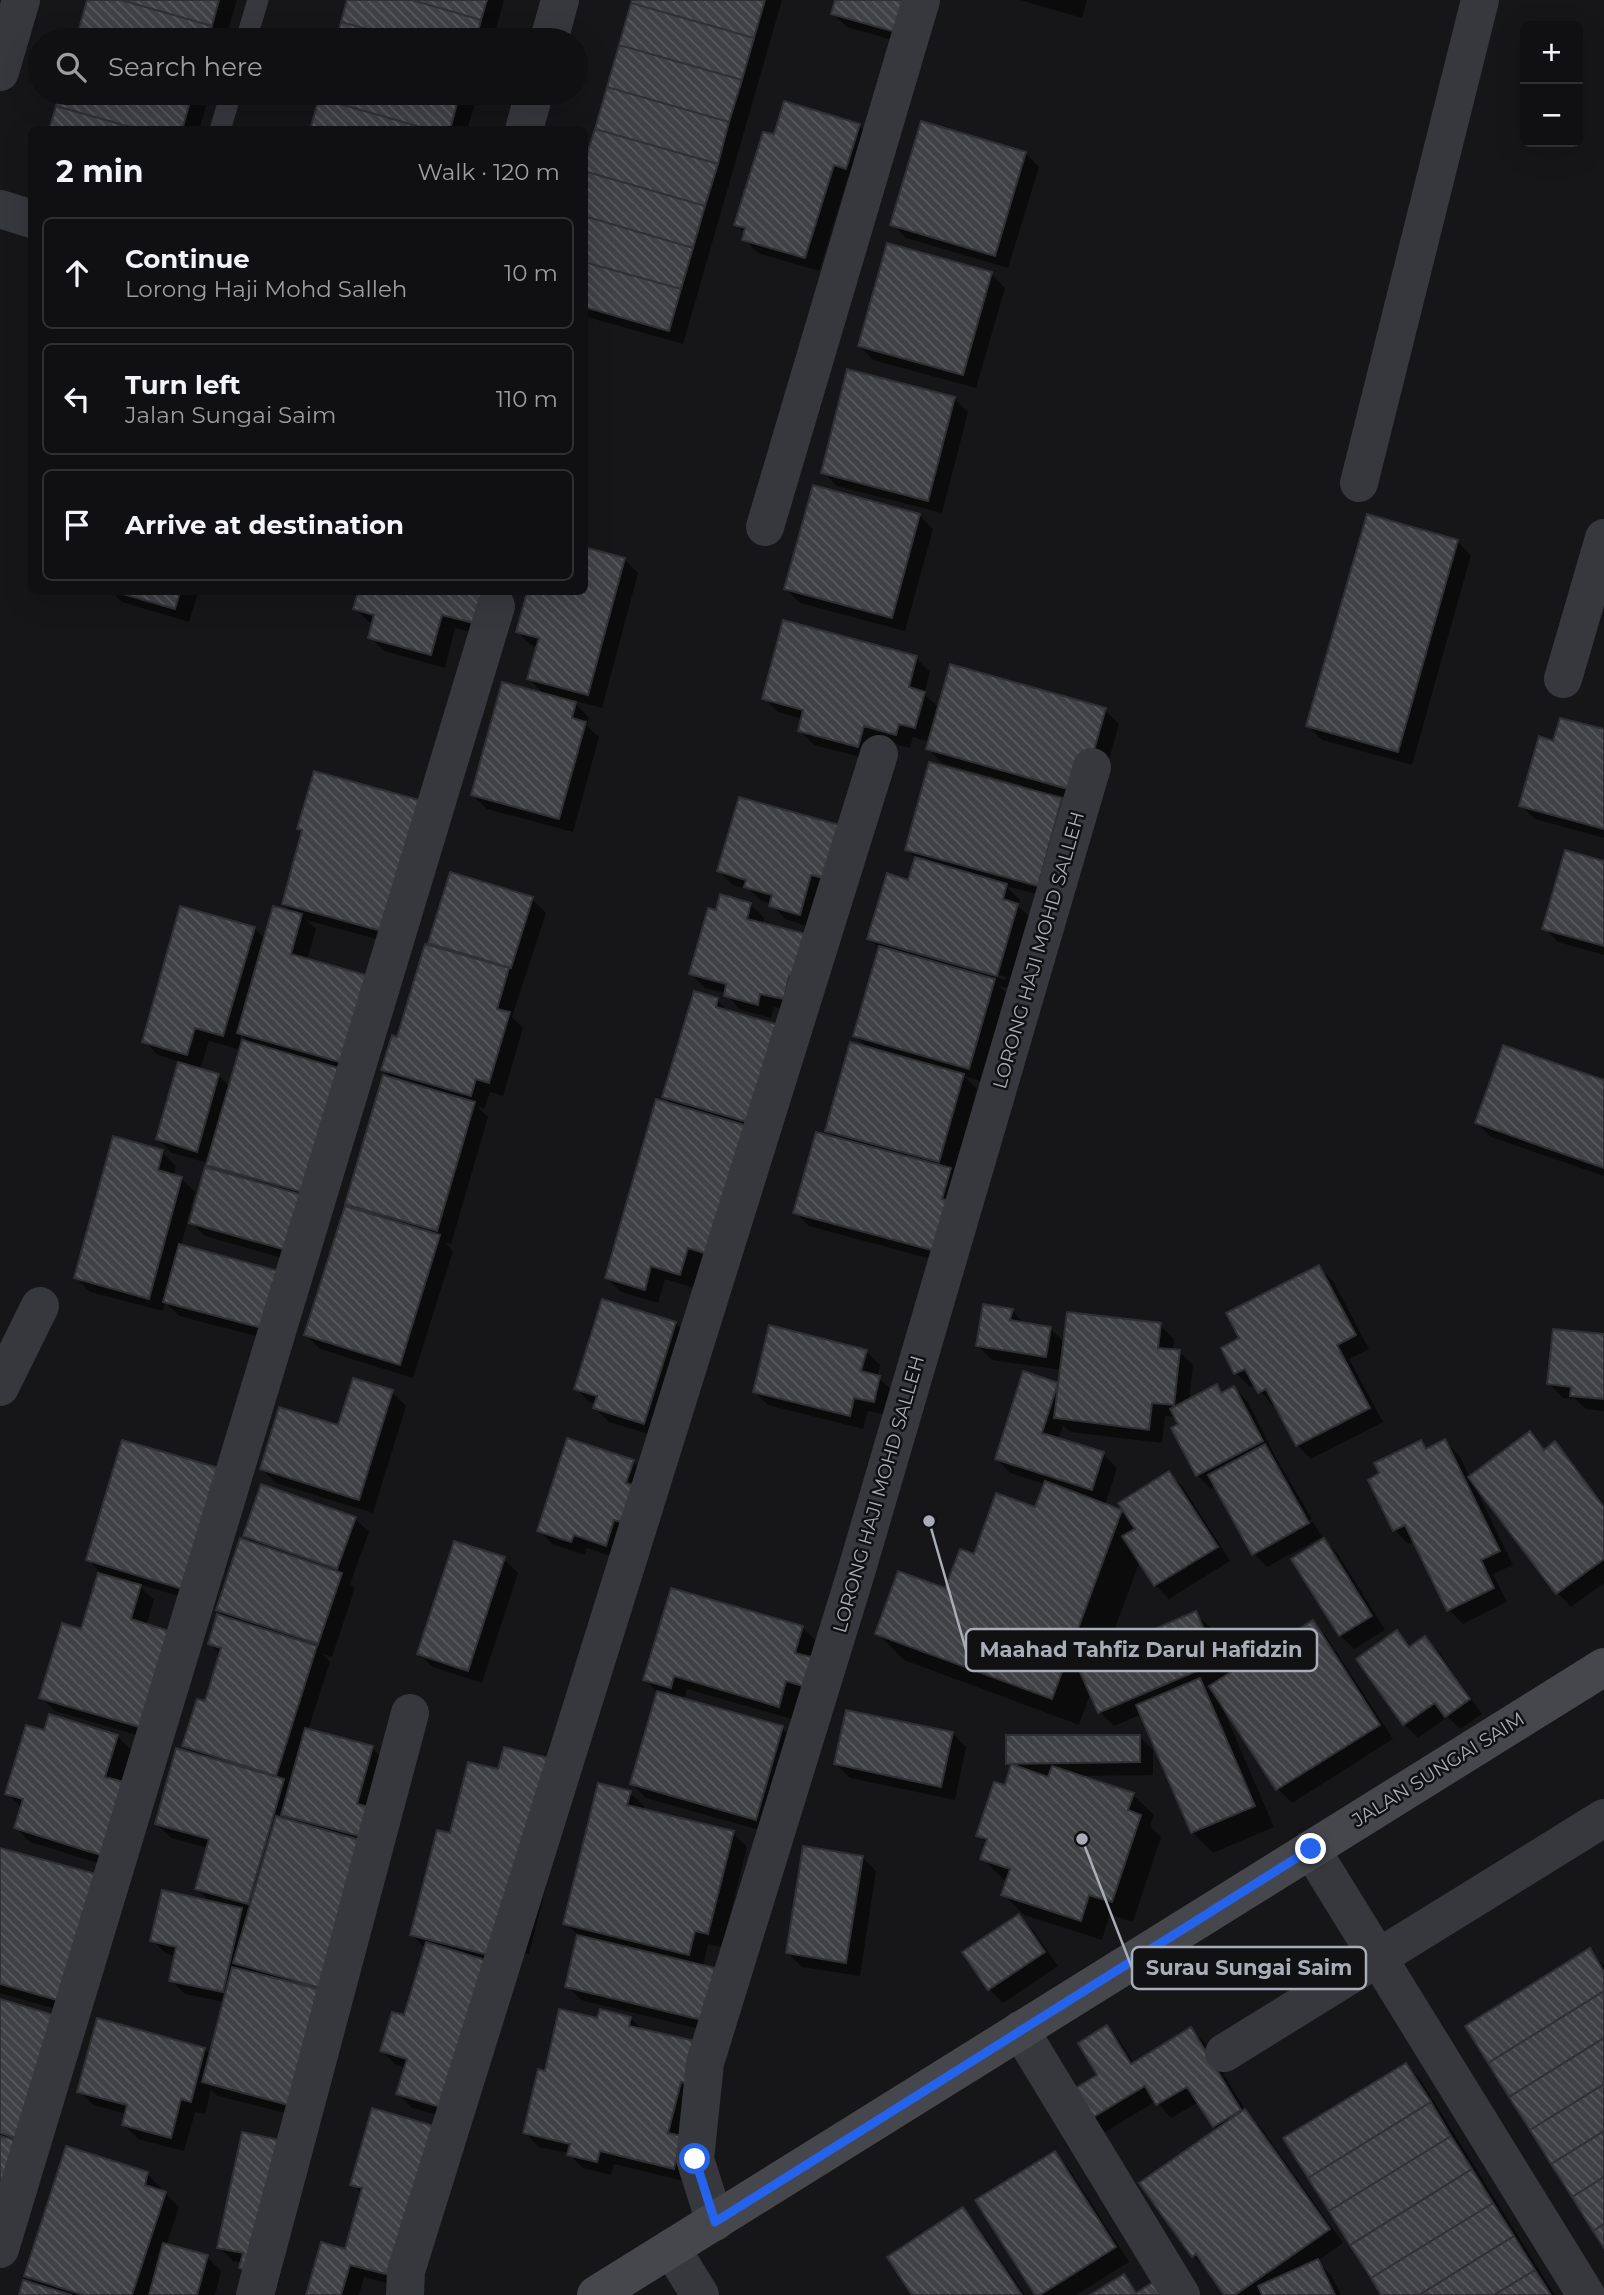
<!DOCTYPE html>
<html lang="en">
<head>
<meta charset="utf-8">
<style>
  body { margin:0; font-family:Montserrat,sans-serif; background:#1e1e20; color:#f1f3f6 }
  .controls { position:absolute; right:21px; top:21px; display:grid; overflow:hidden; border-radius:10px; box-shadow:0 7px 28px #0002 }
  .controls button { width:63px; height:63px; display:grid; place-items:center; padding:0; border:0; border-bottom:2px solid #303032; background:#101012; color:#f1f3f6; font:35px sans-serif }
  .stop { position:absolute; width:21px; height:21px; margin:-16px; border:5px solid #2563eb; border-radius:50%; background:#fff }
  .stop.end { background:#2563eb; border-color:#fff; box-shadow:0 2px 7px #0008 }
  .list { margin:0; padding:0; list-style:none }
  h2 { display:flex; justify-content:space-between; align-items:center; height:91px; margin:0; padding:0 28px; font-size:30px }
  h2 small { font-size:23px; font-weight:400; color:#9c9d9f }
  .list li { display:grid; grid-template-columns:46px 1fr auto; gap:21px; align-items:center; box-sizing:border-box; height:112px; margin:0 14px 14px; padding:0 14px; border:2px solid #303032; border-radius:10px }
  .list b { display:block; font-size:26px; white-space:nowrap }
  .list p { margin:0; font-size:23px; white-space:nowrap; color:#9c9d9f }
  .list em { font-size:23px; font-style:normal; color:#9c9d9f }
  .icon { flex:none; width:38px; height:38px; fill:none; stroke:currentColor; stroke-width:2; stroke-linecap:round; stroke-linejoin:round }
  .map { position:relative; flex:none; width:1604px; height:2295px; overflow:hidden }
  .search { position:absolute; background:#101012; box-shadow:0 7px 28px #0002; left:28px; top:28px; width:560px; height:77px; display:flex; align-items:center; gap:18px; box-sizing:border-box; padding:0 24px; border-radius:38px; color:#9c9d9f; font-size:26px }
  .panel { position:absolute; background:#101012; box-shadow:0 7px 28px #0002; left:28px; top:126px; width:560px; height:469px; border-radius:10px }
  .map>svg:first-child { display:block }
</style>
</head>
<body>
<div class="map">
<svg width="1604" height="2295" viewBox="0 0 1604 2295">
  <defs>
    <pattern id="building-back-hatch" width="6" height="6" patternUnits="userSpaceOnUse" patternTransform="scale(1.75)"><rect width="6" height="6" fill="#404145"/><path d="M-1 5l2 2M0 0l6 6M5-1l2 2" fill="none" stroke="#595a5e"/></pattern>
  </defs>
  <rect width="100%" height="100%" fill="#161618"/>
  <!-- shadow -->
  <path fill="#0007" fill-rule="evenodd" d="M88,0H237L225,40H77Z
    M349,0H504L493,40H337Z
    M634,0H782L683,344L584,316V170Z
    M837,0H930L917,47L847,27L833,14Z
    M1020,0H1087L1082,18Z
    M62,93H210L199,130H51Z
    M322,93H478L467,130H312Z
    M859,125L873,139L860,182L848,177L819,271L758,253L744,239L745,234L736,225L775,137Z
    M1025,153L1039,167L1008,268L906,238L892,224Z
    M991,274L1005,288L976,388L873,360L860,346Z
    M954,398L968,412L942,513L837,486L823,472Z
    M919,515L933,529L905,631L800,603L786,589Z
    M1457,541L1471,555L1412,765L1322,740L1308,726Z
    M624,559L638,573L602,708L572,700L589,718L587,726L599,737L573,832L487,809L473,795L546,696L529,679L538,647L531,645L517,631L528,592H584Z
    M112,592H198L189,622L122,602Z
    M360,592H507L495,638L455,628L445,668L384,651L370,637L374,623L369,622L355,608Z
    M916,658L930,672L924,694L939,708L1105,710L1119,724L1096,806L1057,795L1075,813L1052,898L1006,886L1020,900L1018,906L1032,919L1011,989L999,986L1008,994L983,1082L964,1076L977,1089L954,1173L953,1265L809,1226L795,1212L836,1139L827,1130L869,1049L855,1036L880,949L869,938L909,882L916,859L907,849L1021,789L1022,785L942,763L928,749L930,742L913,737L910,748L878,739L872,760L814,745L800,731L803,719L778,712L764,698ZM883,942L1006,977L1005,980L883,945Z
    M1604,731V838L1535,819L1521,805L1554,743Z
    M315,773L410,948L306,920L316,929L307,960L375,979L310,1266L205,1236L191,1222L217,1173L208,1163L172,1153L158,1139L180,1062L158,1055L144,1041L254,928L266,940L293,913L284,904L304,832L299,828ZM241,1035L251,1044L240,1041ZM209,1041L241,1050L230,1087L218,1075L200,1070Z
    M842,828L813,928L785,919L772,904L760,900L749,889L733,885L719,871Z
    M1604,862V955L1558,942L1544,928Z
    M532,899L546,913L512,1017L523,1028L503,1096L490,1092L484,1109L478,1107L488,1117L451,1244L444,1242L453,1251L413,1378L320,1349L306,1335L354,1210L347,1204L394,1080L383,1070L437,949L430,942Z
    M750,904L764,918L762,925L818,939L797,1012L774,1007L771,1018L739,1009L726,993L705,988L691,974L717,912Z
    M717,1000L730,1013L778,1027L694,1288L665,1279L658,1303L621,1292L607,1278L672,1105L664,1097Z
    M1604,1082V1176L1491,1137L1477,1123Z
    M162,1152L176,1166L173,1176L181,1178L195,1192L181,1246L291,1345L179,1316L165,1302L163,1311L90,1292L76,1278Z
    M1319,1267L1333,1281L1369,1349L1349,1359L1383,1422L1311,1459L1297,1445L1276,1404L1273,1406L1255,1385L1250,1387L1236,1373L1223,1349L1241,1339Z
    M1012,1311L1025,1324L1050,1328L1065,1343L1160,1325L1174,1339L1173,1351H1179L1193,1365L1189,1401L1217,1387L1224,1394L1234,1388L1248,1402L1275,1456L1312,1519L1255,1551V1555L1313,1522L1322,1537L1267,1567L1253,1553L1216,1486L1211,1489L1197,1475L1176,1417L1165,1416L1162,1443L1070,1432L1063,1425L1058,1440L1103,1454L1117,1468L1105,1505L1121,1511L1130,1520L1169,1473L1183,1487L1230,1561L1169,1599L1155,1585L1140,1561L1106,1652L1196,1614L1210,1627L1230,1675L1312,1622L1326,1636L1393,1739L1292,1803L1278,1789L1225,1708L1223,1709L1274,1827L1213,1853L1192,1832L1142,1714L1114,1726L1100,1712L1091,1692L1079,1725L904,1660L877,1633L946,1591L975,1556L1036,1509L1045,1484L1010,1473L997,1459L1024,1374L1060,1385L1062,1370L992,1360L978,1346ZM1210,1685L1218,1696L1217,1697L1206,1687Z
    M676,1323L689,1337L658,1437L609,1422L595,1408L596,1404L589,1402L576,1388Z
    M1604,1336V1411L1586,1409L1575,1399L1563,1398L1549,1384Z
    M866,1351L880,1365L877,1377L893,1391L887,1415L868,1411L863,1429L768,1405L754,1391Z
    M392,1392L406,1406L373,1513L276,1483L262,1469L339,1428Z
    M1530,1434L1546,1451L1555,1444L1569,1458L1604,1504V1583L1571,1607L1558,1593L1473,1480L1472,1481L1513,1565L1493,1574L1507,1602L1463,1624L1449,1610L1415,1541L1408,1544L1395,1530L1421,1442L1429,1450L1445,1441L1459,1455L1470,1478Z
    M123,1442L203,1603L138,1584L154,1600L146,1626L157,1741L55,1711L41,1697L82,1631L100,1572L88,1560Z
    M633,1462L647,1476L620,1559L587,1548L585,1555L552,1544L539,1530Z
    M355,1519L369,1532L350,1584L355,1588L332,1657L322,1653L330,1662L308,1730L372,1748L386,1762L321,2122L218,2096L211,2089L205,2114L195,2112L184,2151L138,2139L124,2125L127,2114L93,2105L79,2091L204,2049L211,2055L225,2002L185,1994L171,1980L176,1956L166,1954L152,1940L211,1903L196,1888L208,1848L171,1838L157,1824L193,1755L184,1746L206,1703L221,1655L210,1643L227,1620L218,1610L254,1545L245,1535Z
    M1324,1540L1338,1554L1385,1630L1354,1649L1340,1635Z
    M504,1559L518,1573L482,1683L433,1667L419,1654Z
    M802,1627L816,1641L792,1719L687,1689L684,1700L782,1728L796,1742L770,1833L646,1798L632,1784L658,1693L645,1679Z
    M1397,1632L1412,1647L1425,1638L1439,1652L1482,1714L1460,1729L1448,1717L1418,1738L1404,1724Z
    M45,1733L117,1736L131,1750L124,1871L30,1842L16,1828L22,1808L7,1793Z
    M952,1733L966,1747L955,1800L850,1778L836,1764Z
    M1139,1736L1153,1750V1775L1079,1776L1133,1795L1154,1815L1150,1826L1161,1837L1133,1922L1110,1914L1102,1940L1024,1915L1003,1894L1008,1881L1003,1879L982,1858L987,1844L978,1835L1006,1787L1012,1767L1008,1763Z
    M499,1771L574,1777L529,1954L515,1950L471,2125L412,2108L398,2094L406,2068L396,2065L382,2051L405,2017L426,1949L412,1935Z
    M630,1793L644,1806L643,1810L733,1833L747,1847L722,1947L708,1944L703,1967L716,2033L581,2000L567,1986L579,1936L565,1923Z
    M0,1849L84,2017L0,1993Z
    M862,1857L876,1871L860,1976L802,1967L788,1953Z
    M1019,1916L1033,1930L1058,1966L1003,2003L989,1989Z
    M1589,1950L1604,1966V2244Z
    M0,2001L69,2022L0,2236Z
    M631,2018L643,2031L703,2045L688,2182L614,2164L611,2175L583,2168L568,2153L539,2147L525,2133L546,2074L599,2020Z
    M1107,2027L1120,2041L1134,2064L1191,2030L1205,2043L1247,2113L1259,2125L1343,2243L1317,2261L1331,2275L1341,2295H1227L1194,2256L1142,2184L1218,2130L1199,2102L1171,2118L1156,2101L1102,2134L1088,2120L1100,2076Z
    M1406,2065L1420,2079L1555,2295H1383Z
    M373,2110L404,2288L364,2277L359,2295H308L346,2251L362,2194L352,2184Z
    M1054,2153L1068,2167L1129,2262L1076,2295H1037Z
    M306,2158L278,2286L255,2282L242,2263L233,2261L219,2247Z
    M147,2174L161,2188L160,2192L165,2193L179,2207L166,2246L207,2257L221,2271L215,2295H20L36,2285L26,2276Z
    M962,2209L976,2223L1025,2295H914Z"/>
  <!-- building -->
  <path fill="url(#building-back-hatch)" stroke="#303034" stroke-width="2" d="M87,0H121L212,26L208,40H118L79,29Z
    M121,0H219L212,26Z
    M347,0H412L481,20L476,40H407L341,22Z
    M412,0H487L481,20Z
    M632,0H765L754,38L631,3Z
    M835,0H913L903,34L831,14Z
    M631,3L754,38L742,80L619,45Z
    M341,22L407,40H336Z
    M79,29L118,40H75Z
    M619,45L742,80L729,122L607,87Z
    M607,87L729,122L718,164L595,129Z
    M60,93H157L190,102L182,130H141L56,106Z
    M157,93H193L190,102Z
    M321,93H447L459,96L450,130H431L319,98Z
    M319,98L431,130H310Z
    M784,101L860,124L846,169L834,165L805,258L742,240L745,228L734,225L763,132L774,134Z
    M56,106L141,130H49Z
    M921,121L1026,152L995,256L890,225Z
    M595,129L718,164L705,206L584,171V163Z
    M584,171L705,206L693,248L584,216Z
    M584,216L693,248L681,289L584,262Z
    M887,243L992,272L963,375L858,346Z
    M584,262L681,289L669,331L584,307Z
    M847,369L955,397L928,501L821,473Z
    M813,485L920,514L892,618L784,589Z
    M1367,514L1458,540L1398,752L1306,726Z
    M584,547L625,558L588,695L527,679L539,638L516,632L527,592H584Z
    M116,592H180L175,609Z
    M358,592H490L481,625L442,615L431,655L368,638L374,615L353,609Z
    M783,620L917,656L909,687L925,692L915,728L899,724L896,735L864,726L858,747L798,731L803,710L762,699Z
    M950,664L1106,708L1082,793L926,749Z
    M502,682L576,702L572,718L586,722L559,819L471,795Z
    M1560,718L1604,729V829L1519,806L1539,736L1553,741Z
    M929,762L1062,798L1038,886L905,850Z
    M314,771L419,800L396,935L282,904L302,830L297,829Z
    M739,797L843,826L827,879L811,875L800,915L769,906L772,895L744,887L746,880L717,871Z
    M1565,850L1604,861V946L1542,929Z
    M915,857L1007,884L1003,899L1018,904L997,976L867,939L887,873L908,880Z
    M450,872L533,897L511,968L428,943Z
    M720,894L751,903L747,919L818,937L806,981L789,976L784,999L760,994L758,1005L724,996L726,984L689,974L708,908L716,910Z
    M180,906L255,927L223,1036L195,1028L187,1055L142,1042Z
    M273,906L302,914L291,954L376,978L350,1065L237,1033Z
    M425,944L509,968L497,1009L510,1012L489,1083L476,1079L471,1096L381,1070L392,1035L397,1037Z
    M879,946L995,979L969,1069L853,1036Z
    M694,991L718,998L716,1007L779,1025L750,1123L662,1097Z
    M242,1040L352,1072L316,1196L206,1165Z
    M850,1042L964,1074L939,1162L825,1131Z
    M1503,1045L1604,1080V1168L1475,1123Z
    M178,1062L219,1074L197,1152L156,1139Z
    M383,1075L475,1102L437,1231L345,1204Z
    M656,1099L748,1126L710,1255L688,1248L680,1275L651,1266L645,1290L605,1278Z
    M816,1132L951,1168L942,1199L953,1201L939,1252L793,1213Z
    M113,1136L163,1150L158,1170L182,1177L149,1299L74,1278Z
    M205,1167L313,1198L297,1253L189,1223Z
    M345,1206L440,1235L400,1365L304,1335Z
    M179,1244L293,1275L277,1332L163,1302Z
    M1319,1265L1356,1335L1337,1345L1370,1408L1296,1446L1266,1389L1258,1393L1245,1369L1234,1374L1221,1348L1239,1338L1226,1313Z
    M602,1299L676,1322L644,1424L593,1408L597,1396L574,1389Z
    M983,1304L1013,1309L1010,1320L1051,1327L1046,1357L976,1346Z
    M1067,1312L1161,1323L1158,1348L1180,1350L1174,1405L1152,1403L1149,1430L1054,1418Z
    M769,1325L867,1350L861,1371L880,1376L874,1402L854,1398L850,1416L753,1392Z
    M1553,1329L1604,1334V1399L1570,1396L1571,1387L1547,1384Z
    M1023,1371L1058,1383L1042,1433L1104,1452L1092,1490L995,1459Z
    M353,1378L393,1390L359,1500L260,1469L279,1407L338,1425Z
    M1217,1384L1221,1393L1234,1386L1263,1441L1196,1476L1171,1428L1178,1424L1170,1409Z
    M1530,1431L1544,1450L1555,1441L1604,1507V1559L1556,1594L1468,1477Z
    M567,1438L634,1460L626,1483L640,1487L628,1524L614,1520L606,1546L574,1535L571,1542L537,1531Z
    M1445,1439L1500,1551L1481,1560L1494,1588L1447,1611L1405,1525L1393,1531L1368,1480L1379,1473L1374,1463L1421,1440L1426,1449Z
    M122,1440L226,1470L189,1591L86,1560Z
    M1265,1444L1309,1523L1252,1555L1208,1475Z
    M1169,1471L1218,1547L1154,1586L1122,1536L1135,1529L1118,1503Z
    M1045,1481L1122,1510L1052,1699L875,1634L898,1571L945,1588L960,1549L974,1554L996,1493L1035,1507Z
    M261,1484L356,1517L337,1569L243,1536Z
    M240,1538L342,1573L318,1644L216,1610Z
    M1324,1538L1372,1616L1339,1636L1291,1559Z
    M454,1541L505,1557L468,1671L417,1654Z
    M98,1573L141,1585L131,1619L172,1632L143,1728L39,1698L62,1623L81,1629Z
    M671,1588L803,1626L795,1653L815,1658L806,1687L786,1681L779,1707L674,1676L671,1688L643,1680Z
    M1196,1611L1218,1662L1098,1713L1076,1663Z
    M217,1614L317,1646L276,1776L182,1746L197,1699L205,1701L221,1648L208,1644Z
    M1313,1620L1380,1725L1276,1790L1209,1686Z
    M1397,1630L1409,1647L1425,1636L1470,1699L1445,1717L1435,1703L1403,1725L1356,1659Z
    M1200,1678L1255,1806L1191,1833L1136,1705Z
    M657,1691L783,1726L756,1820L630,1784Z
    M846,1710L953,1732L941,1787L834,1764Z
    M49,1714L118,1735L105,1777L132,1784L110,1858L14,1828L23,1799L5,1794L26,1725L44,1730Z
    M305,1728L373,1746L357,1804L382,1810L374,1840L281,1815Z
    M1006,1735H1140V1762L1006,1764Z
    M504,1747L561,1761L496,1957L410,1935L437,1830L450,1833L468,1762L498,1769Z
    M176,1748L284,1779L248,1904L195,1889L209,1839L155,1824Z
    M1011,1764L1048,1777L1052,1766L1134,1793L1128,1810L1141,1815L1112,1902L1089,1895L1081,1921L1001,1895L1010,1869L980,1859L987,1839L976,1836L994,1782L1005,1785Z
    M598,1783L631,1791L627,1805L734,1831L708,1934L695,1931L689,1955L563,1924Z
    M276,1816L374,1844L331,1991L233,1963Z
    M803,1846L863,1856L846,1963L786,1953Z
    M0,1848L107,1877L71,2004L0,1984Z
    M162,1890L242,1908L223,1992L169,1981L176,1947L150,1941Z
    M1019,1914L1045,1952L988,1990L962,1952Z
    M577,1935L715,1968L702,2020L565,1987Z
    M426,1942L495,1963L457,2112L396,2094L407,2059L380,2051L392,2012L404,2015Z
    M1590,1948L1604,1972V1991L1488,2063L1465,2026Z
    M232,1967L337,1994L307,2110L202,2082Z
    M1604,1991V2038L1509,2097L1488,2063Z
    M0,1999L70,2020L31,2143L0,2133Z
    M559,2009L597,2018L600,2009L631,2017L629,2026L704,2043L694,2085L681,2082L668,2133L682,2136L674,2169L600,2151L597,2162L567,2155L570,2144L523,2133L538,2069L545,2071Z
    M97,2018L205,2048L191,2102L181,2099L171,2138L122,2125L127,2105L77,2092Z
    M1107,2025L1131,2064L1191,2027L1241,2110L1213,2127L1187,2087L1156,2105L1145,2086L1087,2121L1069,2092L1097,2075L1078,2043Z
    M1604,2038V2084L1530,2130L1509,2097Z
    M1406,2063L1431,2102L1308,2178L1283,2138Z
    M1604,2084V2131L1551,2164L1530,2130Z
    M1431,2102L1451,2136L1329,2211L1308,2178Z
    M372,2108L434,2126L390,2275L350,2265L341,2295H306L321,2242L345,2249L362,2188L350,2185Z
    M1245,2109L1330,2229L1235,2295H1224L1196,2254L1192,2257L1139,2183Z
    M1604,2131V2177L1572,2197L1551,2164Z
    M242,2132L293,2143L264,2273L239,2268L243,2253L217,2248Z
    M0,2136L27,2143L0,2227Z
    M1451,2136L1472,2169L1350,2245L1329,2211Z
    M66,2146L148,2172L145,2185L166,2192L132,2295H83L24,2276Z
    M1055,2151L1116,2247L1040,2295H1035L975,2200Z
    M1472,2169L1493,2203L1371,2278L1350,2245Z
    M1604,2177V2224L1593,2231L1572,2197Z
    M1493,2203L1514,2236L1419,2295H1381L1371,2278Z
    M963,2207L1022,2295H912L887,2257Z
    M1604,2224V2248L1593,2231Z
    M1514,2236L1535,2270L1494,2295H1419Z
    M163,2243L208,2255L197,2295H149Z
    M1318,2259L1335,2295H1262L1258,2286Z
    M1535,2270L1551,2295H1494Z
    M1124,2274L1136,2293L1155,2281L1163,2295H1090Z
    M23,2280L72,2295H19Z"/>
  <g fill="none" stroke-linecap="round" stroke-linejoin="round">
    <!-- lane -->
    <path stroke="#37383d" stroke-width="21" d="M246,40L258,0
      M220,130L231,93"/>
    <!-- street -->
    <path stroke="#37383d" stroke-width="38" d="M549,40L560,0
      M0,72L21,0
      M524,130L534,93
      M0,209L32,219
      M1359,483L1480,0
      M765,527L921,0
      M1563,679L1604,538
      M0,1387L40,1306
      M1311,1849L1586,2295
      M1020,2030L1181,2295
      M1224,2053L1604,1818
      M715,2222L695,2159L705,2063L855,1576L1092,767
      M671,2248L700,2295
      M0,2249L496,606
      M255,2295L410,1713
      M405,2295L406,2271L879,754"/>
    <!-- secondary -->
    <path stroke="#45474d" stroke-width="38" d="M596,2295L1604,1667"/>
  </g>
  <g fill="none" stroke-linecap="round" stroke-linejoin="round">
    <!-- route -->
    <path stroke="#2563eb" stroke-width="9" d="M695,2159L715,2222L1311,1849"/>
  </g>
  <g text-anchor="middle" stroke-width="5" stroke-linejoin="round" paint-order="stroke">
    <!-- street labels -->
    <g font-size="19" fill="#a8adb8" stroke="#111113">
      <text transform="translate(1038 950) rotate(-74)" y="7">LORONG HAJI MOHD SALLEH</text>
      <text transform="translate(878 1494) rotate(-74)" y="7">LORONG HAJI MOHD SALLEH</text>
      <text transform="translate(1438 1769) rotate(-32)" y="7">JALAN SUNGAI SAIM</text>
    </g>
  </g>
  <!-- callouts -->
  <path fill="none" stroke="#a8adb8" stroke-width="2.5" d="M929 1521L966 1650M1082 1839L1132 1968"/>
  <g fill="#a8adb8" stroke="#111113" stroke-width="2.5">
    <circle cx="929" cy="1521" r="7"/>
    <circle cx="1082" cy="1839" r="7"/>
  </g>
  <g fill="#111113" stroke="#a8adb8" stroke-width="2.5">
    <rect x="966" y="1629" width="351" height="42" rx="7"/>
    <rect x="1132" y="1947" width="234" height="42" rx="7"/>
  </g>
  <g font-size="21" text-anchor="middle" font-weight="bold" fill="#a8adb8">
    <text x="1141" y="1657">Maahad Tahfiz Darul Hafidzin</text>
    <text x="1249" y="1975">Surau Sungai Saim</text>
  </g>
</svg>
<div class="controls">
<button>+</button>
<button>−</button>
</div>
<div class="stop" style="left:695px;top:2159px"></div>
<div class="stop end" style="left:1311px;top:1849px"></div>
<div class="search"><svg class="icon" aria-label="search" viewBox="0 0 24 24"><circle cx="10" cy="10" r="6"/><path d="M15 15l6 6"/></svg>Search here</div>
<section class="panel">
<h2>2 min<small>Walk · 120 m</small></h2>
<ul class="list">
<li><svg class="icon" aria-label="ahead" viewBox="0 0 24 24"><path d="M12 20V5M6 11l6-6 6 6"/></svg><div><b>Continue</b><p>Lorong Haji Mohd Salleh</p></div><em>10 m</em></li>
<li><svg class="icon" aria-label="left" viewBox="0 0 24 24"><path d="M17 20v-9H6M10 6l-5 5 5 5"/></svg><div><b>Turn left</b><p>Jalan Sungai Saim</p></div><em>110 m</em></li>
<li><svg class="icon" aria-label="arrive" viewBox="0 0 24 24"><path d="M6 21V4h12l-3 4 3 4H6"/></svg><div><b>Arrive at destination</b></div></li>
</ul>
</section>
</div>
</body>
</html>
